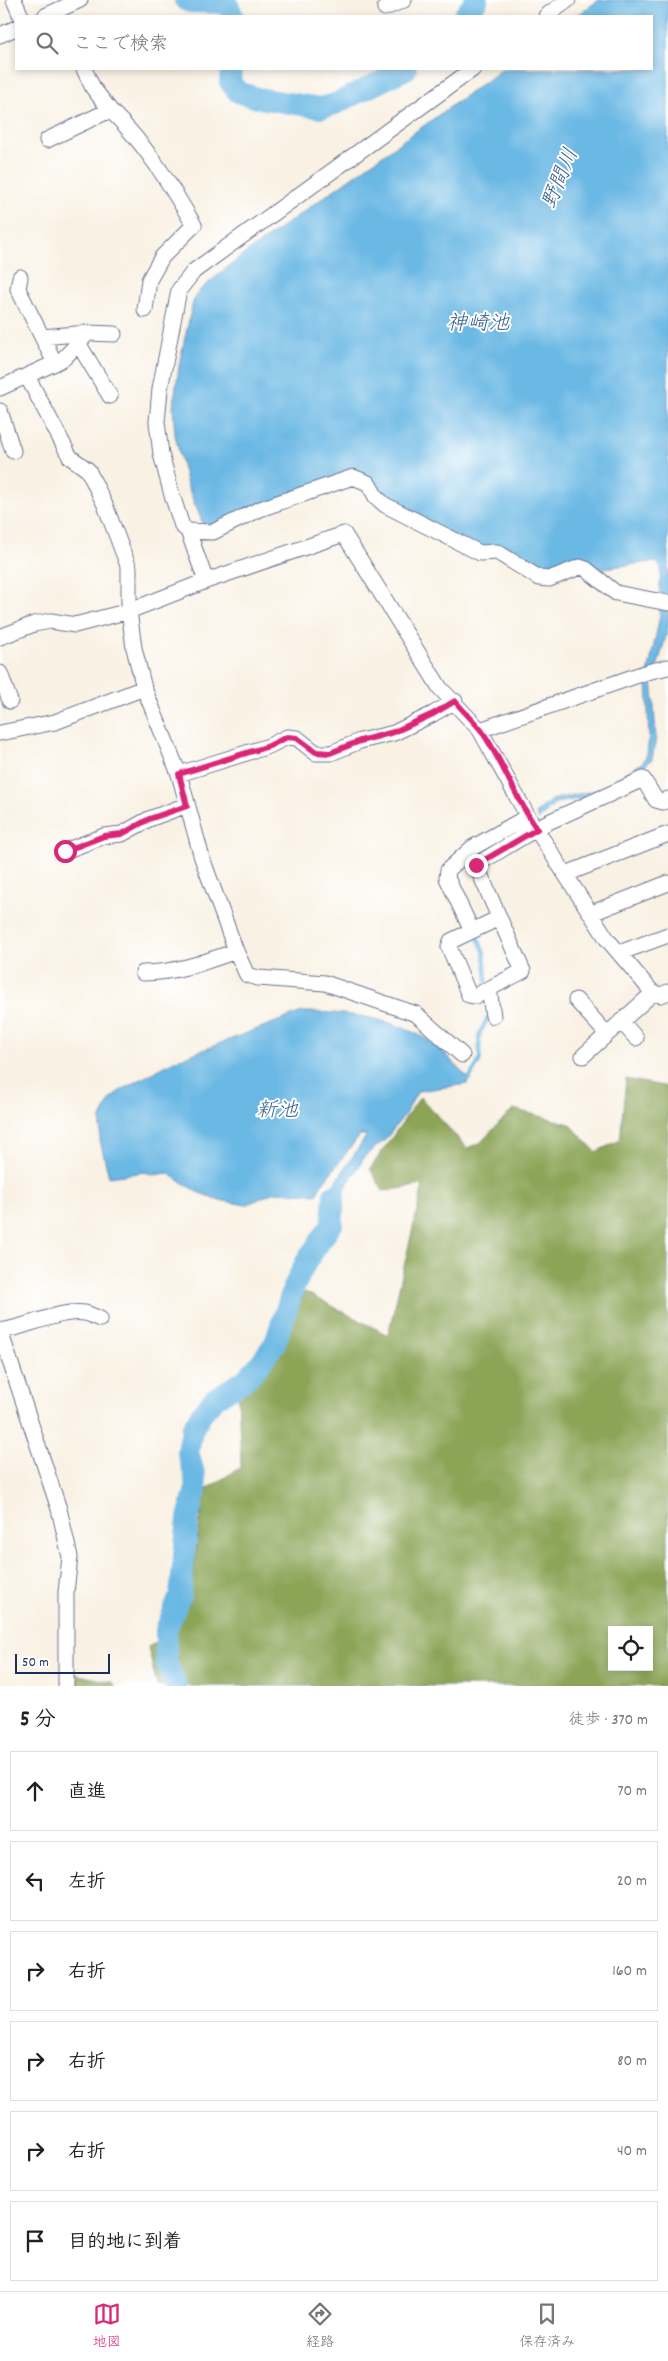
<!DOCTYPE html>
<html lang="ja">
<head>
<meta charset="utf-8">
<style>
  body { margin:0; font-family:Dekko,"Klee One",sans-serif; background:#f6f6f6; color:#202124 }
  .controls { position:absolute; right:15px; bottom:15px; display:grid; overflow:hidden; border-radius:0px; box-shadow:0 2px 8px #0003 }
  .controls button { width:45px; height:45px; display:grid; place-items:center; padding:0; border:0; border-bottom:1px solid #e0e0e0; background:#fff; color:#202124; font:25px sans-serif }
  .scale { position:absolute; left:15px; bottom:12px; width:95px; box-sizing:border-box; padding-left:5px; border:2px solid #1b2f5e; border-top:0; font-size:14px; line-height:18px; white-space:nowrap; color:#1b2f5e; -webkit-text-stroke:4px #fff; paint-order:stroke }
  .stop { position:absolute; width:15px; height:15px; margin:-11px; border:4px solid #db2777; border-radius:50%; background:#fff }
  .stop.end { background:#db2777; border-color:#fff; box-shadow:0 1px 5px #0008 }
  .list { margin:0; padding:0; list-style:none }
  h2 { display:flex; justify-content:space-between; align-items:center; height:65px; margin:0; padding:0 20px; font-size:21px }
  h2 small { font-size:16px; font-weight:400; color:#757577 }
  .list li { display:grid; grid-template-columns:32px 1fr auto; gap:15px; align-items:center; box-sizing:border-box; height:80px; margin:0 10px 10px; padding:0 10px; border:1px solid #e0e0e0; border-radius:0px }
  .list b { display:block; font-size:19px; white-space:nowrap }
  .list em { font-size:16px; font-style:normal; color:#757577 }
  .icon { flex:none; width:28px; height:28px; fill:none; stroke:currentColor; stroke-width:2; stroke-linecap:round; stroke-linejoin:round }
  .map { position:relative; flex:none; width:668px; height:1686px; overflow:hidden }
  .search { position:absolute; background:#fff; box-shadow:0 2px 8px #0003; left:15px; right:15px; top:15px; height:55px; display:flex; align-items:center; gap:12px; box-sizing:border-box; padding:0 18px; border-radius:0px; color:#757577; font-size:19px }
  .sheet { height:605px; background:#fff }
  nav { display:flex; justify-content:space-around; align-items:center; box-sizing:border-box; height:70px; border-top:1px solid #e0e0e0; background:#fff; font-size:14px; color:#757577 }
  nav a { display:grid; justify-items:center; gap:2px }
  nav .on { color:#db2777 }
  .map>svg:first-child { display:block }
</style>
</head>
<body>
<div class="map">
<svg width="668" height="1686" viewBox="0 0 668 1686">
  <rect width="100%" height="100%" fill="#fff"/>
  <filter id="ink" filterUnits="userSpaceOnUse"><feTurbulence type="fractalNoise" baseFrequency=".02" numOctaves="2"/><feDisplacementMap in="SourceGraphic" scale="10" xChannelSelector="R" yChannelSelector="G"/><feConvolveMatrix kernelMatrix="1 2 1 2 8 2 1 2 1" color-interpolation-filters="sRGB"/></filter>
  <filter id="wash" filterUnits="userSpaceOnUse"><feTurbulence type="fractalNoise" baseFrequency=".0096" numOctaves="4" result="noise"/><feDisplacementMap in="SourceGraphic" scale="20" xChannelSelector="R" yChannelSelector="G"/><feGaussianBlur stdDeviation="1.12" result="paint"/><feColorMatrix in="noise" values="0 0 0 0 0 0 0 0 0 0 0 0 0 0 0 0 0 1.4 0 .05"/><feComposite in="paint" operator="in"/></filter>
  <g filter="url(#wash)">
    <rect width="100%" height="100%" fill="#f9f1e3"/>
    <!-- forest -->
    <path fill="#8ba456" stroke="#536a5a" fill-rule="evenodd" d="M626,1079L668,1087V1686H157L148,1647L171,1635L191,1587L204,1491L241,1467L238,1393L264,1372L305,1292L388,1335L423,1185L383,1191L370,1169L420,1097L467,1148L480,1143L513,1109L570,1124L596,1152L620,1140ZM612,1630H649V1667H612Z
      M73,1674L112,1682L116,1686H73Z"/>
    <!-- water -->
    <path fill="#6ab8e4" stroke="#4274a1" d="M599,0H668V629L658,664L652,676L656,738L652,759L644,767L641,774L589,797L556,803L538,820L536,813L551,800L601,789L643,762L647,754L649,738L647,678L660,616L659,598L661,568L658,563L651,562L549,575L482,550L387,501L366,476L219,525L204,526L187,485L175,435L173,407L180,360L193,302L200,290L243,255L503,69H652V16H576Z
      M302,1012C344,1012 390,1017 426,1039C442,1049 456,1066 469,1079L467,1084L418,1091L405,1114L385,1140L366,1155L339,1197L328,1194L367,1135H360L319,1188L318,1194L274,1192L246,1205L219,1200L197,1192L168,1173L153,1175L145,1172L109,1177L100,1140L101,1118L109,1102L118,1092L174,1061Z"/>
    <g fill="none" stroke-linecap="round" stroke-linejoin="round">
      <!-- stream -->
      <path stroke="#6ab8e4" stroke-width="4" d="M471,858L497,842
        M476,934L484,951L487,985
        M469,1079L480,1060L479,1035L488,1017"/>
      <!-- river -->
      <path stroke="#6ab8e4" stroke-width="22" d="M185,0L190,2L227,3L233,16
        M464,16L477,0
        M231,69L230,82L238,92L257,98L321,108L335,104L406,69
        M176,1686L166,1661V1630L180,1596L188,1518L196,1489L195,1477L188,1452L192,1430L201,1414L214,1399L245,1380L258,1366L275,1343L294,1287L306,1262L332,1224L334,1195"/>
    </g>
  </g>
  <g filter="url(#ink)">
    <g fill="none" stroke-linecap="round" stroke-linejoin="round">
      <!-- minor casing -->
      <g stroke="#69738d" stroke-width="17">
        <path id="minor" d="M14,0L21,16
          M385,8L404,0
          M45,16L80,0
          M546,16L568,0
          M0,35L16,28
          M110,110C148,147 167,180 194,225L162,257L149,280L145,310
          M47,140L110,110L93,88L84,69
          M20,277L18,289L55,363
          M42,337L88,333
          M78,343L110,396
          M27,376L70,457L88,470L105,505L129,568V611L134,648L144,688L179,774L202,858L236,951L247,975L258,978L325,983L416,1014L462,1055
          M0,388L55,363L64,358L88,333L114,334
          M0,411L13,451
          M188,531L213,532L260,509L353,477L368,483L376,497L385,505L480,553L497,552L539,578L549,579L580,567L586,569L616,593L668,603
          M206,581L188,531L182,526L172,495L161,454L157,422L160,389L179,290L194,271L473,69
          M0,637L34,624L51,621L75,625L129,611L206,581L344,534L440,688L480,730L647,672L668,667
          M0,673L10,701
          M480,730L527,815L607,939L653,993L661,995L668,992
          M0,733L55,722L144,688
          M179,774L269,746L287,737L297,738L316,753H331L360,741L394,733L433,714L455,701
          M65,851L104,836L122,834L149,819L187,805
          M566,874L668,834
          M592,913L668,883
          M499,918L451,941L449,947L469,995L475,996L523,971L476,865L544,824L643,779L656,800L663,802L668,799
          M472,931L447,878L448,870L472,848L520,821L527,815
          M619,953L668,935
          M143,973C176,973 205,962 236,951
          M489,989L493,1016
          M576,1000L606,1033
          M621,1021L636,1038
          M583,1056L653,993
          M0,1331L59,1509L70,1557L66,1592V1686
          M0,1331C26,1328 60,1309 85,1313C90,1314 95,1317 100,1319"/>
      </g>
      <!-- minor -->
      <use href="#minor" stroke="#fff" stroke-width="15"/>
    </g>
  </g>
  <g fill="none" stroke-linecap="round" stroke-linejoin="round" filter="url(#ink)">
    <!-- route -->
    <path stroke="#db2777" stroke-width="6" d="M65,851L104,836L122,834L149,819L187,806L179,774L269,746L287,737L297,738L316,752L330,753L360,741L394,732L433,714L455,701C463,711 473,720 481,730C503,761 515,798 537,829L476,865"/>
  </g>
  <g text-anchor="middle" stroke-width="4" stroke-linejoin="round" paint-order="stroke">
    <!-- water labels -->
    <g font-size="21" font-style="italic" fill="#375f8d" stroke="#fff">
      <text transform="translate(559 178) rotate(-67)" y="7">野間川</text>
      <text x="478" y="329">神崎池</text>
      <text x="277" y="1116">新池</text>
    </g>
  </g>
</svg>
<div class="controls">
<button><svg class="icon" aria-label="locate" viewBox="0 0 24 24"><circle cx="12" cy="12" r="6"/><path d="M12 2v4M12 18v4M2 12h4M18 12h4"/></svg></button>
</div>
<div class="scale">50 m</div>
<div class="stop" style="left:65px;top:851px"></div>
<div class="stop end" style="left:476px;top:865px"></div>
<div class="search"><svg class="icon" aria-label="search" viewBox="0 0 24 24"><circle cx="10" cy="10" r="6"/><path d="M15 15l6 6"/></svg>ここで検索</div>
</div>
<section class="sheet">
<h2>5 分<small>徒歩 · 370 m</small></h2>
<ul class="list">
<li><svg class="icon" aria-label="ahead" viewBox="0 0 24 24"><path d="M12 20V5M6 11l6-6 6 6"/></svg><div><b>直進</b></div><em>70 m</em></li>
<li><svg class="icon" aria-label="left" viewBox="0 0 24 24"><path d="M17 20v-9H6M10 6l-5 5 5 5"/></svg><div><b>左折</b></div><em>20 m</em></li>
<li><svg class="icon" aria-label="right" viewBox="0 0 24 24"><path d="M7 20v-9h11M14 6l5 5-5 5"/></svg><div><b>右折</b></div><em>160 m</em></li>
<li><svg class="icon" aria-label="right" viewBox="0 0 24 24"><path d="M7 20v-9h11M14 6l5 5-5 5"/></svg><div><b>右折</b></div><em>80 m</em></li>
<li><svg class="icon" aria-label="right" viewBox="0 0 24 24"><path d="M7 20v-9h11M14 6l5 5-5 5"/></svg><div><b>右折</b></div><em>40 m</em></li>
<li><svg class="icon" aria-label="arrive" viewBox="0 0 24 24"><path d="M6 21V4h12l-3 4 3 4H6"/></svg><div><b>目的地に到着</b></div></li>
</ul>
</section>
<nav>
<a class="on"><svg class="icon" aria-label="map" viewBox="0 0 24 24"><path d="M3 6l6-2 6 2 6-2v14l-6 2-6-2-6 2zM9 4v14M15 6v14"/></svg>地図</a>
<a><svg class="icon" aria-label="directions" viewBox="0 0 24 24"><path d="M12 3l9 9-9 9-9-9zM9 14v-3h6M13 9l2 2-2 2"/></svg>経路</a>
<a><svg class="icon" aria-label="saved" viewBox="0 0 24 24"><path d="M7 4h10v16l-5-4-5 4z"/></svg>保存済み</a>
</nav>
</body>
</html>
